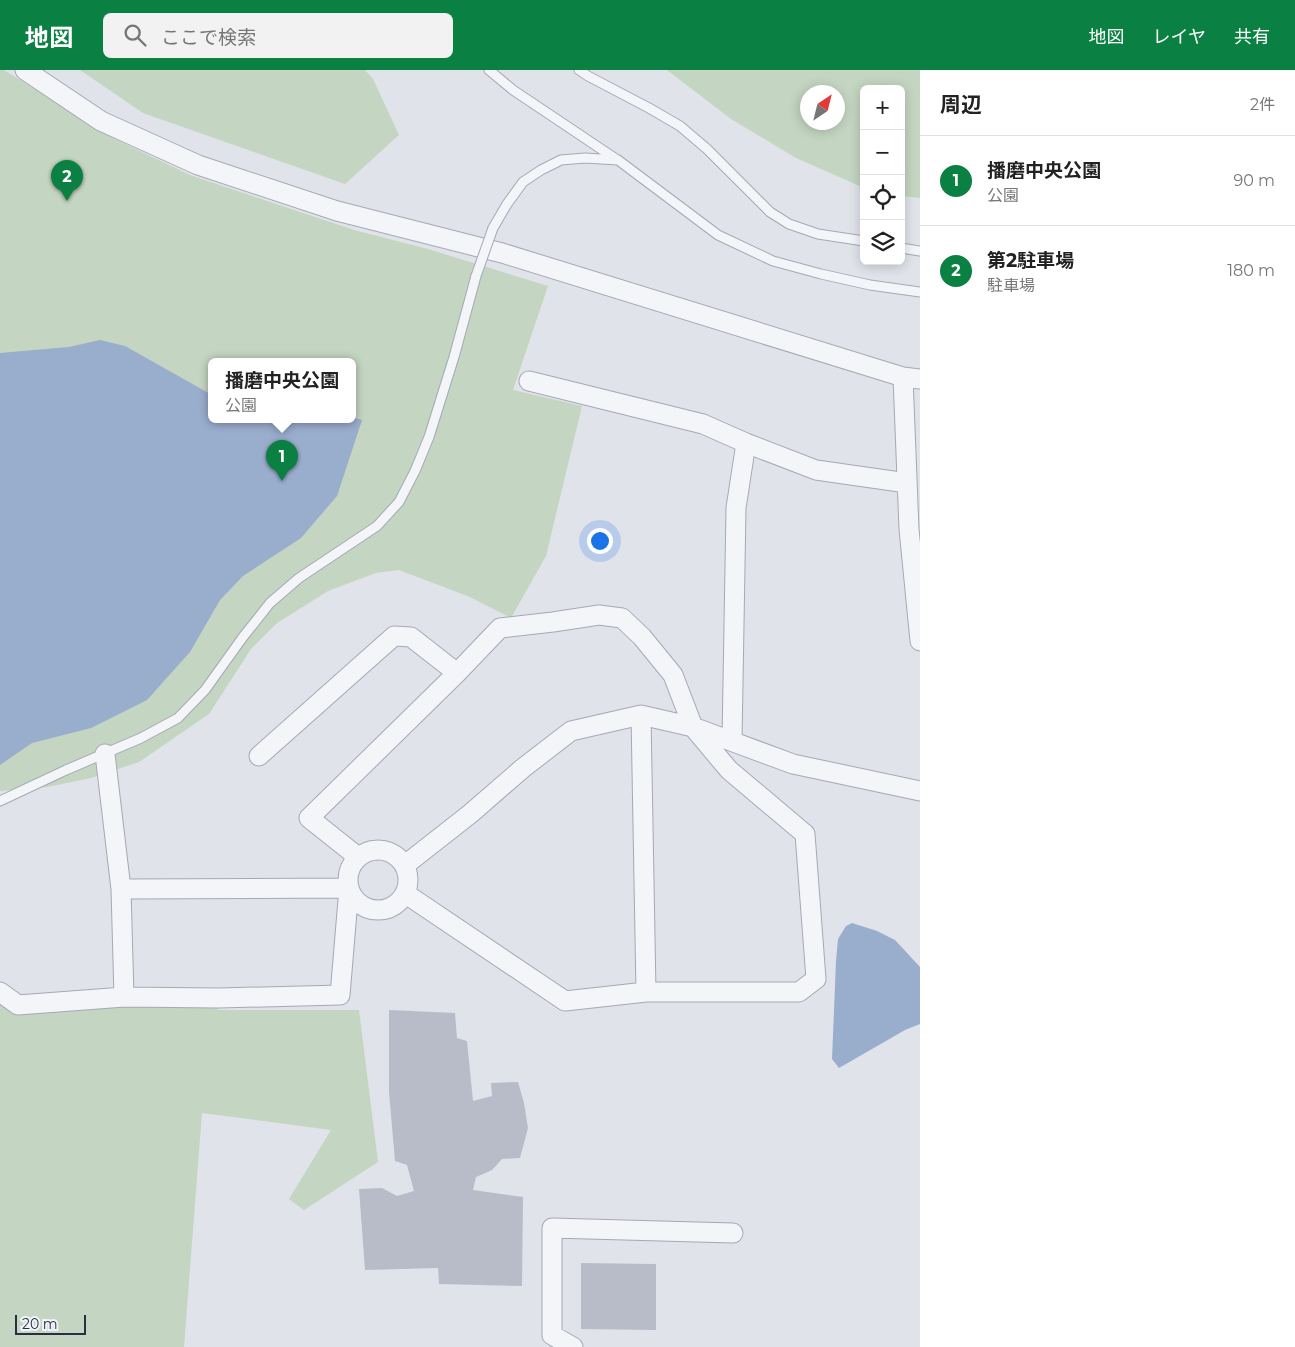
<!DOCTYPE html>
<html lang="ja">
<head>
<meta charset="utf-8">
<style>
  body { margin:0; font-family:Montserrat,"Noto Sans JP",sans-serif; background:#f2f2f2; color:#222 }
  .controls { position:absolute; right:15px; top:15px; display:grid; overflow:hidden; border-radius:8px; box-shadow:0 2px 12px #0003 }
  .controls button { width:45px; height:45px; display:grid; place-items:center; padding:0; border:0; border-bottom:1px solid #e0e0e0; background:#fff; color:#222; font:25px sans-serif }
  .compass { position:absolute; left:800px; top:15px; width:45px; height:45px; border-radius:50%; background:#fff; box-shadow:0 2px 12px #0003; rotate:35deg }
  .scale { position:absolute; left:15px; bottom:12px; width:71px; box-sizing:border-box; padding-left:5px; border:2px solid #272f43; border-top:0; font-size:14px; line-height:18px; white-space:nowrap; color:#272f43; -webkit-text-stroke:4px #f0f3f8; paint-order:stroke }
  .you { position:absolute; left:599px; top:470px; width:18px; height:18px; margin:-12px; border:4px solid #fff; border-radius:50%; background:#1a73e8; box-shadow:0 0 0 8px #1a73e833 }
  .badge { display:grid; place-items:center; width:32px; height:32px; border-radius:50%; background:#0b8043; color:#fff; font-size:16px; font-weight:700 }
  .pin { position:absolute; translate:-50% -41px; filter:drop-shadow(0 1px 2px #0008) }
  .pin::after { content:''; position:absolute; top:26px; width:18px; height:15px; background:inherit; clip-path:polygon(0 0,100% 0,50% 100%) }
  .popup { position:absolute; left:208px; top:288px; width:148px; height:65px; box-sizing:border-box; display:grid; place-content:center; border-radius:8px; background:#fff; filter:drop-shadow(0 1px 4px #0005); font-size:16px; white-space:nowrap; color:#767676 }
  .popup b { font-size:19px; color:#222 }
  .popup::after { content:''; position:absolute; left:50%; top:100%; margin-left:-10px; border:10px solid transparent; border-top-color:#fff }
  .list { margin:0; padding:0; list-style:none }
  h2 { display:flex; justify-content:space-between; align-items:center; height:65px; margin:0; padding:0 20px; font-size:21px }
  h2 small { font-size:16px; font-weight:400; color:#767676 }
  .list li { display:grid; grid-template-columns:32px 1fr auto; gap:15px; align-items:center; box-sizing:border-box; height:90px; padding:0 20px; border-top:1px solid #e0e0e0 }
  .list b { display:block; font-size:19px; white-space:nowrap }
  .list p { margin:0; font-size:16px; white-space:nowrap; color:#767676 }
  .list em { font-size:16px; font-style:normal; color:#767676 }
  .icon { flex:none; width:28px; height:28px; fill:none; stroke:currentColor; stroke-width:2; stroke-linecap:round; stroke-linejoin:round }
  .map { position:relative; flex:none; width:920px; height:1277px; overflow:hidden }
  header { display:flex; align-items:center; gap:30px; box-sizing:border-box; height:70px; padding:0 25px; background:#0b8043; color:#fff }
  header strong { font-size:24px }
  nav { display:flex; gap:28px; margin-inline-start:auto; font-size:18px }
  .search { width:350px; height:45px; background:#f2f2f2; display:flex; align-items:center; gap:12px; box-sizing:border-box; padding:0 18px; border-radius:8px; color:#767676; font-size:19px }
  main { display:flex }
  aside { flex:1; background:#fff }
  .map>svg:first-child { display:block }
</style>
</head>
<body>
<header>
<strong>地図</strong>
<div class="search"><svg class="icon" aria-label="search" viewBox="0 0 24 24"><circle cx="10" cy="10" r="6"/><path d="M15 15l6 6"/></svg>ここで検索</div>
<nav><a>地図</a><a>レイヤ</a><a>共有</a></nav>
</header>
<main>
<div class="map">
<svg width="920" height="1277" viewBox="0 0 920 1277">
  <rect width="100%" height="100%" fill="#e0e3ea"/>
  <!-- green -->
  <path fill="#c4d5c1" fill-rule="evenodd" d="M0,0H4L119,71L190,105L354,160L428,179L548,216L513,320L582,336L546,486L511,548L470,527L399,500L376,503L328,521L277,553L251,579L209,644L139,692L91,708L47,717L0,721ZM212,292H352V350H212Z
    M80,0H365L373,9L399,65L345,114L143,43Z
    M667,0H920V128L901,126V19H864V118L796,88L731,49ZM838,22V52H808V22Z
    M0,922L18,935L219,928L218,940H359L378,1092L304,1140L289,1129L331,1060L202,1043L184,1277H0Z"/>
  <!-- water -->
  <path fill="#99adcd" d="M100,270L125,276L212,325V350H352V347L362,350L337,426L301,468L243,506L220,530L190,582L147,630L91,658L32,673L0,695V283L69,277Z
    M852,853L877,861L895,870L920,897V954L905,960L839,998L832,989L836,891L838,869L846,856Z"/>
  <!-- building -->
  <path fill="#b7bcc8" d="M389,940L455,943L457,968L467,971L473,1031L492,1026L491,1013L518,1012L524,1033L528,1058L520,1088L502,1089L492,1100L476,1107L473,1120L523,1127L522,1216L439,1214L438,1198L365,1200L359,1119L382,1118L397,1126L414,1121L407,1095L395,1091L389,1022Z
    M581,1193L656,1194V1260L581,1259Z"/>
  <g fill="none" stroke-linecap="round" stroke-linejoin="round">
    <!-- lane casing -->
    <g stroke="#a5a9b5" stroke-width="11">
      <path id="lane" d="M489,0L513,20L616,89
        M579,0L588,6L649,38L680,56L707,79L770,142L789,154L818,164L864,171
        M493,158L507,134L523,112L541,100L561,90L585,88L618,90L718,165L773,191L821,204L870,215L920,222
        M901,178L920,181
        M0,731L66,700L141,668L178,648L205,620L243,567L270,533L299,508L377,456L399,432L415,401L429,367L454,287L476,206"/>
    </g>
    <!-- street casing -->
    <g stroke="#a5a9b5" stroke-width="21">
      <path id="street" d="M25,0L101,51L198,95L337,141L502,183L903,307L920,309
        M903,307L909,459L920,571
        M529,311L703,354L746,373L816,400L907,413
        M732,671L736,438L746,373
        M259,686L394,566L411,567L457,603
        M348 810a30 30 0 1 1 60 0a30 30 0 1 1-60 0Z
        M358,787L309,748L457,603L500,558L553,552L599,545L622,548L642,567L673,605L693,657L729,700L805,764L816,909L799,922H646
        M405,795L470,744L523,698L571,661L641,645L693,657L793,694L920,721
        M121,819L349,818L340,925L219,928L124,927
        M406,824L565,931L646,922L641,645
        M0,922L18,935L124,927L121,819L105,684
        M573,1277L552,1265V1158L733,1163"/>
    </g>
    <!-- lane -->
    <use href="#lane" stroke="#f3f5f8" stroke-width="9"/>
    <!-- street -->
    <use href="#street" stroke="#f3f5f8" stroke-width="19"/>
    <!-- lane-bridge casing -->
    <g stroke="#a5a9b5" stroke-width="11" stroke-linecap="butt">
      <path id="lane-bridge" d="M476,206L493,158"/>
    </g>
    <!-- lane-bridge -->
    <use href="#lane-bridge" stroke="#f3f5f8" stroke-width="9"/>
  </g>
</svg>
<div class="controls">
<button>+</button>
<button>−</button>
<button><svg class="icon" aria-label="locate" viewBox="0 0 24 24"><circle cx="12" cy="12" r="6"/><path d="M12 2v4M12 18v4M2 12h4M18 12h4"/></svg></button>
<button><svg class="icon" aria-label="layers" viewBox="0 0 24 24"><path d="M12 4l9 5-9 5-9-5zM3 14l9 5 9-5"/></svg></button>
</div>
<svg class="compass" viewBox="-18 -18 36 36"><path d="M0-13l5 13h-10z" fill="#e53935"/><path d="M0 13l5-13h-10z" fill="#767676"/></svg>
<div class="scale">20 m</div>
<div class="you"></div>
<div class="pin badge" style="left:282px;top:411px">1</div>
<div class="popup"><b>播磨中央公園</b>公園</div>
<div class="pin badge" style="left:67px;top:131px">2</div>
</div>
<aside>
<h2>周辺<small>2件</small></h2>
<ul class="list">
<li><span class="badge">1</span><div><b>播磨中央公園</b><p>公園</p></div><em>90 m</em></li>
<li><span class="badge">2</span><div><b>第2駐車場</b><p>駐車場</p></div><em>180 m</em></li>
</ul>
</aside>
</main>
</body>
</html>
